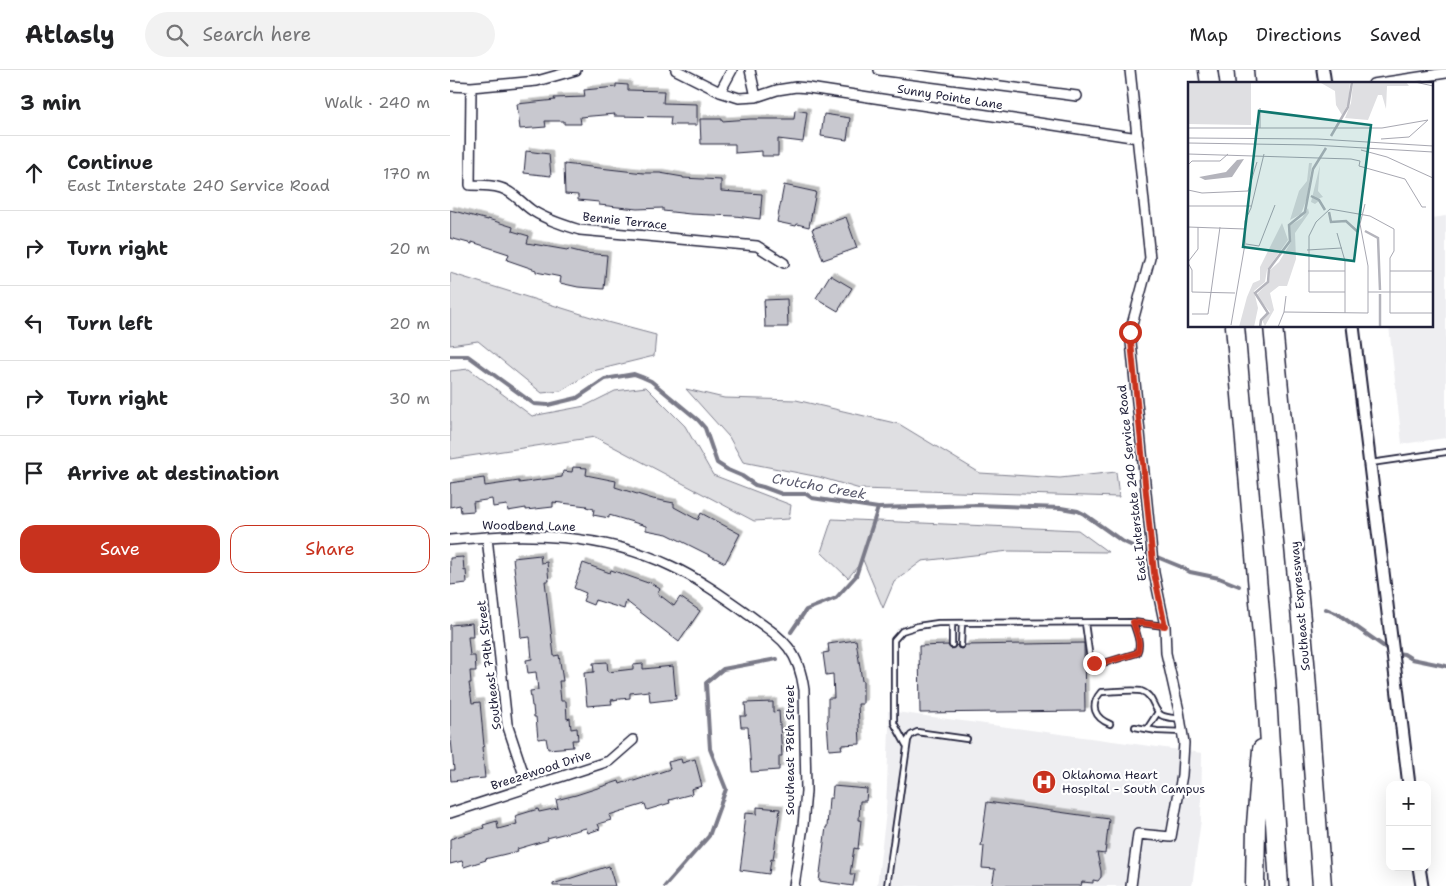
<!DOCTYPE html>
<html lang="en">
<head>
<meta charset="utf-8">
<style>
  body { margin:0; font-family:"Shantell Sans",sans-serif; background:#f2f2f2; color:#202124 }
  .controls { position:absolute; right:15px; bottom:15px; display:grid; overflow:hidden; border-radius:10px; box-shadow:0 5px 20px #0002 }
  .controls button { width:45px; height:45px; display:grid; place-items:center; padding:0; border:0; border-bottom:1px solid #e0e0e0; background:#fff; color:#202124; font:25px sans-serif }
  .stop { position:absolute; width:15px; height:15px; margin:-11px; border:4px solid #c8321e; border-radius:50%; background:#fff }
  .stop.end { background:#c8321e; border-color:#fff; box-shadow:0 1px 5px #0008 }
  .list { margin:0; padding:0; list-style:none }
  h2 { display:flex; justify-content:space-between; align-items:center; height:65px; margin:0; padding:0 20px; font-size:21px }
  h2 small { font-size:16px; font-weight:400; color:#757577 }
  .list li { display:grid; grid-template-columns:32px 1fr auto; gap:15px; align-items:center; box-sizing:border-box; height:75px; padding:0 20px; border-top:1px solid #e0e0e0 }
  .list b { display:block; font-size:19px; white-space:nowrap }
  .list p { margin:0; font-size:16px; white-space:nowrap; color:#757577 }
  .list em { font-size:16px; font-style:normal; color:#757577 }
  .actions { display:flex; gap:10px; padding:15px 20px }
  .actions a { flex:1; padding:11px 0; border:1px solid #c8321e; border-radius:15px; text-align:center; font-size:18px; color:#c8321e }
  .actions .main { background:#c8321e; color:#fff }
  .icon { flex:none; width:28px; height:28px; fill:none; stroke:currentColor; stroke-width:2; stroke-linecap:round; stroke-linejoin:round }
  .map { position:relative; flex:none; width:996px; height:816px; overflow:hidden }
  header { display:flex; align-items:center; gap:30px; box-sizing:border-box; height:70px; padding:0 25px; background:#fff; border-bottom:1px solid #e0e0e0 }
  header strong { font-size:24px }
  nav { display:flex; gap:28px; margin-inline-start:auto; font-size:18px }
  .search { width:350px; height:45px; background:#f2f2f2; display:flex; align-items:center; gap:12px; box-sizing:border-box; padding:0 18px; border-radius:28px; color:#757577; font-size:19px }
  main { display:flex }
  aside { flex:1; background:#fff }
  .map>svg:first-child { display:block }
</style>
</head>
<body>
<header>
<strong>Atlasly</strong>
<div class="search"><svg class="icon" aria-label="search" viewBox="0 0 24 24"><circle cx="10" cy="10" r="6"/><path d="M15 15l6 6"/></svg>Search here</div>
<nav><a>Map</a><a>Directions</a><a>Saved</a></nav>
</header>
<main>
<aside>
<h2>3 min<small>Walk · 240 m</small></h2>
<ul class="list">
<li><svg class="icon" aria-label="ahead" viewBox="0 0 24 24"><path d="M12 20V5M6 11l6-6 6 6"/></svg><div><b>Continue</b><p>East Interstate 240 Service Road</p></div><em>170 m</em></li>
<li><svg class="icon" aria-label="right" viewBox="0 0 24 24"><path d="M7 20v-9h11M14 6l5 5-5 5"/></svg><div><b>Turn right</b></div><em>20 m</em></li>
<li><svg class="icon" aria-label="left" viewBox="0 0 24 24"><path d="M17 20v-9H6M10 6l-5 5 5 5"/></svg><div><b>Turn left</b></div><em>20 m</em></li>
<li><svg class="icon" aria-label="right" viewBox="0 0 24 24"><path d="M7 20v-9h11M14 6l5 5-5 5"/></svg><div><b>Turn right</b></div><em>30 m</em></li>
<li><svg class="icon" aria-label="arrive" viewBox="0 0 24 24"><path d="M6 21V4h12l-3 4 3 4H6"/></svg><div><b>Arrive at destination</b></div></li>
</ul>
<div class="actions"><a class="main">Save</a><a>Share</a></div>
</aside>
<div class="map">
<svg width="996" height="816" viewBox="0 0 996 816">
  <defs>
    <filter id="shadow"><feDropShadow dx="3.5" dy="-3.5" stdDeviation="0" flood-color="#0004"/></filter>
  </defs>
  <rect width="100%" height="100%" fill="#fff"/>
  <filter id="ink" filterUnits="userSpaceOnUse"><feTurbulence type="fractalNoise" baseFrequency=".02" numOctaves="2"/><feDisplacementMap in="SourceGraphic" scale="10" xChannelSelector="R" yChannelSelector="G"/><feConvolveMatrix kernelMatrix="1 2 1 2 8 2 1 2 1" color-interpolation-filters="sRGB"/></filter>
  <g filter="url(#ink)">
    <!-- built -->
    <path fill="#eeeef1" d="M996,146V368L952,374L939,256H982V148Z
      M438,641L752,683L751,750L742,816H427L436,742L439,658Z"/>
    <!-- green -->
    <path fill="#dfdfe2" stroke="#80808e" d="M0,203L157,252L206,265L204,286L143,301L111,321L92,323L28,271L0,275Z
      M19,299L82,346L135,336L165,321L196,317L235,356L263,405L341,435L339,449L304,451L145,367L0,389V301Z
      M236,319L274,328L346,330L449,354L530,403L610,408L666,402L669,427L410,419L369,407L293,392L279,367Z
      M382,449L628,460L658,482L559,481L472,491L444,512L433,538L413,490L398,508L371,482Z"/>
    <g fill="none" stroke-linecap="round" stroke-linejoin="round">
      <!-- stream -->
      <path stroke="#7a7a88" stroke-width="4" d="M0,286H18L84,334L98,335L127,328L155,309L184,304L192,307L201,311L248,350L255,358L267,393L278,400L292,406L305,415L313,417L332,424H356L362,428L428,438L528,435L611,438L628,441L634,444L672,471L702,485L729,496L740,502L769,508L789,516
        M876,539L888,544L939,580
        M341,562L356,540L386,528L406,506L428,438
        M946,583L954,584L962,589L996,596
        M215,816L259,766L276,719L260,679L256,613L273,599L327,589"/>
    </g>
    <!-- building -->
    <path fill="#c8c8cf" stroke="#22223b" filter="url(#shadow)" d="M166,14L178,15V20L214,21L213,33L247,34V55H220L221,47L164,46L165,44L130,47L131,54H114V51H95L96,57L70,59L67,34L105,30L104,28L135,27L134,20L166,17Z
      M345,40L357,42L353,72L328,69V86H312V81L285,83V74H251L250,49H272V51L300,49H344Z
      M374,44L400,48L397,70L371,66Z
      M76,81L99,84L101,106L74,103Z
      M114,94L194,103H210L233,107V108L271,110V121L312,124L310,149L285,146L240,144L213,141V138L187,139L149,135V132L128,130V125L115,124Z
      M334,115L366,122L359,157L347,154L346,156L327,152Z
      M0,140L38,150V149L63,157L62,161L79,166L77,173L117,180L118,179L134,183L157,185L154,219L128,217L110,213L111,207L86,202V200L57,190L59,184L22,172V174L0,168Z
      M396,147L407,178L373,190L362,159Z
      M380,205L402,218L388,241L366,228Z
      M337,229L338,257H315L314,230Z
      M123,397L137,398L136,405L166,411L165,417L203,429L224,433V437L248,450L251,443L290,464L275,493L217,464L196,460V456L159,445V448L143,445L144,439L136,437L137,436L103,432V437L76,440V438L58,441L57,435L43,437L42,429L23,432L24,441L11,442L10,435L0,437V413L34,408L35,416L69,411V413L112,407L113,401L122,402Z
      M90,485L91,493L97,492L99,511H95L104,586L109,585L113,611H109L111,631H116L117,649L120,648L121,659L127,658L128,670H122L123,677L98,679L96,668L88,669L86,647H84L83,636H82L80,621L88,620L86,602L78,603L76,590L82,589L80,567L71,568L70,556L71,555L63,488Z
      M13,487L14,501L16,500L17,513L0,515V488Z
      M133,493L160,503L161,500L198,513L199,512L210,519L207,523L224,536L230,527L250,541L229,572L176,531L174,539L145,530L143,535L133,531L136,523L124,518Z
      M22,553L23,567H18L20,586H25L26,601H20L21,613H19L22,633L30,632L34,676L32,677L35,708L1,711L0,700H4L0,659V555Z
      M406,570L412,611H413V634H408L410,674L391,675L392,679L379,680L377,651L378,650V628H384L383,604L376,605L373,583L379,582L378,574Z
      M634,573L635,641L470,643L469,576L498,575L500,578L502,579L507,575L508,578L511,579L514,578L515,575Z
      M157,592L158,602L183,599V595L193,594V599L223,596L226,629L200,632L199,621L180,623V628L161,630L162,634L137,636L134,603L144,602L143,593Z
      M323,632V642L329,641L332,686H329V700L301,702L298,657H291L290,646H296L295,633Z
      M231,689L232,693L245,689L252,716L241,719L242,724L219,730L220,733L197,740L195,734L159,745L161,750L148,754L150,759L138,763L136,758L97,768L98,770L67,779L68,781L35,789L36,790L14,797L12,791L0,794V769L34,758L33,755L47,751L48,759L67,754L65,746L88,739L89,742L108,738L106,730L126,725L169,711L170,714L184,709V711L220,699L218,692Z
      M383,716L417,719L416,731H410L409,750H411L408,779L404,778L400,804H405L403,816L369,811L376,757H377L379,728H382Z
      M537,732L659,749L655,784L647,783L651,801V807L648,811L643,810V813L632,812L631,816H542L545,799L532,798L534,776H531Z
      M307,737L330,739L323,790L321,789L319,804L290,800L295,763H293L295,743L307,744Z
      M159,796L165,816H103V814Z"/>
    <g fill="none" stroke-linecap="round" stroke-linejoin="round">
      <!-- service casing -->
      <g stroke="#22223b" stroke-width="8">
        <path id="service" d="M921,393L996,382
          M635,553L640,589L643,593L651,594L687,583C692,574 686,562 683,552
          M502,575V553
          M511,575L512,553
          M660,654C645,648 639,636 651,622C661,622 682,619 691,621C704,625 702,638 711,645C716,648 725,648 731,649
          M685,657L707,661L733,662
          M697,659L708,642
          M456,675L444,653V570L452,561L468,556L488,553L683,552L714,556
          M437,816L458,670L461,665L467,662L517,669"/>
      </g>
      <!-- minor casing -->
      <g stroke="#22223b" stroke-width="12">
        <path id="minor" d="M226,0L270,22L289,28L306,27L327,20L346,17L359,18L688,68
          M300,0L306,27
          M429,0L627,26
          M680,0L700,188L680,262L704,503L715,556L716,583L729,641L734,673L732,705L721,767L688,764L681,816
          M923,14L996,3
          M0,16L21,17L87,11L126,0
          M21,17L20,115C30,115 42,115 51,118C64,122 72,134 83,141C97,150 114,155 130,160L307,176L334,193
          M270,22L282,0
          M37,467L57,654L78,717
          M0,470C74,462 152,463 221,496C247,508 271,525 295,542C329,567 348,575 354,620L356,721L353,756L344,816
          M0,743L159,691L183,670"/>
      </g>
      <!-- tertiary casing -->
      <g stroke="#22223b" stroke-width="15">
        <path id="tertiary" d="M873,0L875,14
          M903,256L959,715
          M969,797L972,816"/>
      </g>
      <!-- motorway casing -->
      <g stroke="#22223b" stroke-width="21">
        <path id="motorway" d="M758,0L760,14
          M794,0L795,14
          M785,256L816,611L829,816
          M823,256L855,592L872,816
          M805,816L806,755L812,679"/>
      </g>
      <!-- service -->
      <use href="#service" stroke="#fff" stroke-width="4.5"/>
      <!-- minor -->
      <use href="#minor" stroke="#fff" stroke-width="9"/>
      <!-- tertiary -->
      <use href="#tertiary" stroke="#fff" stroke-width="11"/>
      <!-- motorway -->
      <use href="#motorway" stroke="#fff" stroke-width="18"/>
    </g>
  </g>
  <g fill="none" stroke-linecap="round" stroke-linejoin="round" filter="url(#ink)">
    <!-- route -->
    <path stroke="#c8321e" stroke-width="6" d="M644,593L650,594L687,583C692,574 686,562 683,552L715,556L704,503L680,262"/>
  </g>
  <!-- icons -->
  <defs>
    <g id="hospital-disc" transform="scale(1.25)"><circle r="9.5" fill="#c8321e" stroke="#fff"/><path d="M-5-5h3v3.5h4V-5h3V5h-3V1.5h-4V5h-3Z" fill="#fff"/></g>
  </defs>
  <g fill-rule="evenodd">
    <use href="#hospital-disc" x="594" y="712"/>
  </g>
  <g text-anchor="middle" stroke-width="4.5" stroke-linejoin="round" paint-order="stroke">
    <!-- street labels -->
    <g font-size="12" fill="#22223b" stroke="#fff">
      <text transform="translate(500 27) rotate(9)" y="4">Sunny Pointe Lane</text>
      <text transform="translate(175 151) rotate(6)" y="4">Bennie Terrace</text>
      <text transform="translate(682 413) rotate(-96)" y="4">East Interstate 240 Service Road</text>
      <text transform="translate(79 456) rotate(1)" y="4">Woodbend Lane</text>
      <text transform="translate(850 536) rotate(-95)" y="4">Southeast Expressway</text>
      <text transform="translate(39 595) rotate(-97)" y="4">Southeast 79th Street</text>
      <text transform="translate(340 680) rotate(-90)" y="4">Southeast 78th Street</text>
      <text transform="translate(91 700) rotate(-18)" y="4">Breezewood Drive</text>
    </g>
    <!-- poi labels -->
    <g font-size="12" fill="#22223b" stroke="#fff" text-anchor="start">
      <text x="612" y="709">Oklahoma Heart<tspan x="612" dy="14">Hospital - South Campus</tspan></text>
    </g>
    <!-- water labels -->
    <g font-size="14" font-style="italic" fill="#5c5c6f" stroke="#fff">
      <text transform="translate(369 416) rotate(10)" y="5">Crutcho Creek</text>
    </g>
  </g>
  <!-- overview -->
  <g transform="translate(738 12)">
    <rect width="245" height="245" fill="#fff"/>
    <path d="M0,0H63V43L0,42ZM218,0L221,4H199L198,27L194,13H190L180,38L157,36L163,21L165,1ZM133,1H162L160,22L154,33L148,23L147,9ZM121,81H124L119,116L113,132L102,138L111,109L119,99ZM132,83L130,109L135,115L129,117L131,119L127,122L123,120ZM120,126L121,131L107,151L108,177L99,204H91L82,211L86,228L77,244L74,238L82,230L68,213L81,200L82,188L91,180L103,160L101,144L114,136ZM94,141L100,158L79,188L77,200L66,209L70,226L66,245H51L59,215L65,201L72,198V185Z" fill="#dfdfe2"/>
    <path d="M56,77L44,95L17,98L11,95L38,90L49,78Z" fill="#b4b4bc"/>
    <path fill="none" stroke="#b4b4bc" stroke-width="2.5" d="M143,54L160,25L164,0M123,114L131,118L137,128M141,130L143,140L158,139L170,150M177,149L190,156L192,208M192,212V245M72,245L73,238L80,231L67,211L80,200L81,187L102,159L101,143L117,130L125,87L138,66"/>
    <path fill="none" stroke="#a7a7b1" stroke-width="1" d="M227,0L245,4M72,26V46M0,46H194L240,38M0,56L130,57L245,64M193,57L221,55L240,38M0,61L125,63L245,70M173,68L199,75L245,96M0,72L163,77L172,79L171,84L217,97L234,125H238M0,83L4,79H32L40,72M0,108L14,111L60,109L69,80M0,124H63M0,145L57,147M149,151L157,179V231M58,162L71,164L87,123M119,168L154,166M0,180L10,167V145M0,181L4,188V210L47,211M120,189H157M202,189H245M157,210H121V154L128,140L142,127L182,134L206,147V169L202,176V231H245M180,210H245M96,230L180,231V184L172,142L177,122M4,232H20L32,145M43,243L57,162V139L63,126L76,72M90,245L96,230L98,214"/>
    <path fill="#0f766e" fill-opacity="0.15" stroke="#0f766e" stroke-width="2.5" d="M71,29L183,43L166,179L55,165Z"/>
    <rect width="245" height="245" fill="none" stroke="#22223b" stroke-width="2.5"/>
  </g>
</svg>
<div class="controls">
<button>+</button>
<button>−</button>
</div>
<div class="stop" style="left:680px;top:262px"></div>
<div class="stop end" style="left:644px;top:593px"></div>
</div>
</main>
</body>
</html>
